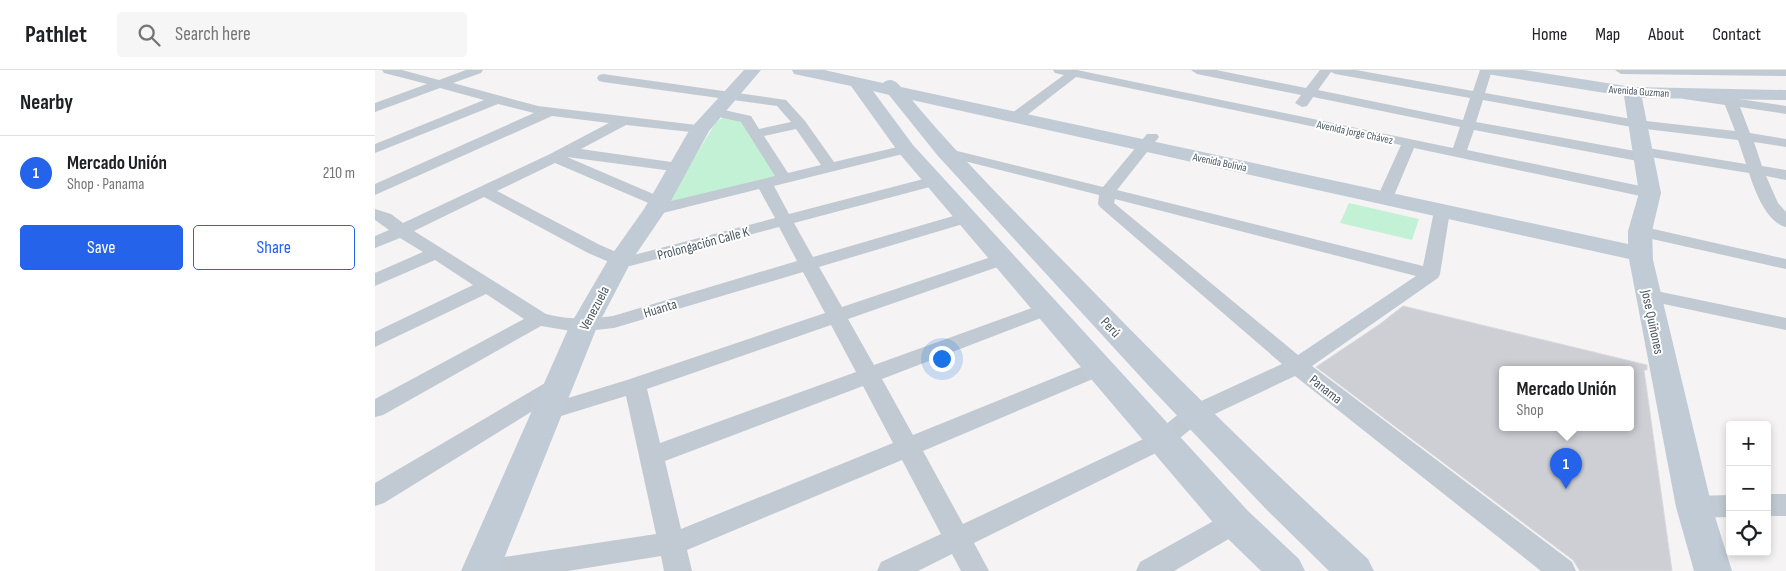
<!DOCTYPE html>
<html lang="en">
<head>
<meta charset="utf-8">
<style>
  body { margin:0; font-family:"Sofia Sans Condensed",sans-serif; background:#f6f6f6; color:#202124 }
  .controls { position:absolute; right:15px; bottom:15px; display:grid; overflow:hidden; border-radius:5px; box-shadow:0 2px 8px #0003 }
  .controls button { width:45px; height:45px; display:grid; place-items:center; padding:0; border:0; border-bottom:1px solid #e0e0e0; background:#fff; color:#202124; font:25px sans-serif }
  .you { position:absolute; left:566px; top:288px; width:18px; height:18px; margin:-12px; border:4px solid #fff; border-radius:50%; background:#1a73e8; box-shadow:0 0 0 8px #1a73e833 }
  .badge { display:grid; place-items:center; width:32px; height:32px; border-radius:50%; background:#2563eb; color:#fff; font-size:16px; font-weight:700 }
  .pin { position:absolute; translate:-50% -41px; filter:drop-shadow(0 1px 2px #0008) }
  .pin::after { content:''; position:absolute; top:26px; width:18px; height:15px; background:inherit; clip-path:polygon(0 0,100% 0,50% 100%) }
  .popup { position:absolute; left:1124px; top:296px; width:135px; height:65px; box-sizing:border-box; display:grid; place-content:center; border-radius:5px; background:#fff; filter:drop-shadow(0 1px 4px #0005); font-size:16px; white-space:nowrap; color:#757577 }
  .popup b { font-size:19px; color:#202124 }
  .popup::after { content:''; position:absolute; left:50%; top:100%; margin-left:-10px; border:10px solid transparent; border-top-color:#fff }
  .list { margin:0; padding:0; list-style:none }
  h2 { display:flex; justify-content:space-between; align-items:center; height:65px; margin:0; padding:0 20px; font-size:21px }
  h2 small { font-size:16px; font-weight:400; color:#757577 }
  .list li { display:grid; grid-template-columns:32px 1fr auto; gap:15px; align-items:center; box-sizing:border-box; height:75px; padding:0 20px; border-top:1px solid #e0e0e0 }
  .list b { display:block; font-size:19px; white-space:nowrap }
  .list p { margin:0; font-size:16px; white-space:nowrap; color:#757577 }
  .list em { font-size:16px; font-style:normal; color:#757577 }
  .actions { display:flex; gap:10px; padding:15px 20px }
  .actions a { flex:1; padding:11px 0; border:1px solid #2563eb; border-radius:5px; text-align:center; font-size:18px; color:#2563eb }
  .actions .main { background:#2563eb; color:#fff }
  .icon { flex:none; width:28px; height:28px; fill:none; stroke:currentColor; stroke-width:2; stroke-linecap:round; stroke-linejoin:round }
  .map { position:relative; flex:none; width:1411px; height:501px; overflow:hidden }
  header { display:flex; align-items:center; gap:30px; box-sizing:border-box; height:70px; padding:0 25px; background:#fff; border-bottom:1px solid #e0e0e0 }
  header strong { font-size:24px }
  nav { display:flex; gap:28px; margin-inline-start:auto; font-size:18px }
  .search { width:350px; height:45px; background:#f6f6f6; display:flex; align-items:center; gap:12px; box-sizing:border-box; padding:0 18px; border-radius:5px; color:#757577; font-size:19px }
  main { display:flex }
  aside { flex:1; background:#fff }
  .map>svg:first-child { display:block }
</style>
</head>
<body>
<header>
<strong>Pathlet</strong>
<div class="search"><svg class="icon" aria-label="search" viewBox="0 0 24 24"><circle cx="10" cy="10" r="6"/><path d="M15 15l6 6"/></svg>Search here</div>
<nav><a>Home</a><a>Map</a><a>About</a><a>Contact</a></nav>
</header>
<main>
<aside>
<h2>Nearby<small></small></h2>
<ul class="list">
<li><span class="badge">1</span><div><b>Mercado Unión</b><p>Shop · Panama</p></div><em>210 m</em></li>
</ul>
<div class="actions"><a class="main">Save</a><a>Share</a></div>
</aside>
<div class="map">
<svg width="1411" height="501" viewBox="0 0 1411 501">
  <rect width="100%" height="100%" fill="#f5f3f3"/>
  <!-- green -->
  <path fill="#c3f1d5" d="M349,47L370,50L402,104L400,108L292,133L341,52Z
    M974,133L1044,149L1037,170L965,153Z"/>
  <!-- building -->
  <path fill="#cdcfd5" stroke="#d7d9de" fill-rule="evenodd" d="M1028,236L1272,295V300H1269L1297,501H1205L1198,490L941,297L1005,254ZM1127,300H1255V358H1127Z"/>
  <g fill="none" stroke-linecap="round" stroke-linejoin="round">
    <!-- street -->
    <path fill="#c1cad2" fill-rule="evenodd" d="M7,0H27L64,10L91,0H108L106,3L78,13L163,36L330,56L332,59L330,62L325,63L251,55L206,79L310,94L313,97L310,100L305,102L192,87L290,129L292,132L400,106L366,52L335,45L333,42L335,39L340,38L376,46L384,59L416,52L402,36L228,12L224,11L222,8L224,5L228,4L411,30L430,51L459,92L531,75L536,76L538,79L536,82L399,116L414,144L560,106L566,108L568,111L566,114L419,153L438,187L592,142L598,143L600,147L598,151L444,197L467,237L622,185L628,184L634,185L637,189L634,193L473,249L499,295L665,235L672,233L679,235L682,239L679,243L507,309L538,365L716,293L724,291L732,293L735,298L732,303L548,381L588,454L779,364L811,338L907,294L725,137L723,134L724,125L565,85L563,82L565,79L570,78L728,117L772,64H782L784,67L742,120L1048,196L1059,141L1061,137H1073L1075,141L1065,204L1063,208L937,296L1197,492L1201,501H1166L920,306L827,350L795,376L599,473L614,501H586L577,484L543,501H502L506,492L566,464L527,390L312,480L317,501H289L286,486L193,501H102L106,492L116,489L281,464L251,326L173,350L165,348L162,342L164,337L9,433L0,436V413L177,309L185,306L193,309L196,314L193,319L167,336L252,310L450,243L428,202L239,258L202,262L166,256L8,345L0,347V329L149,249L111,224L0,277V262L98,215L60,190L0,216V203L48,182L25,168L0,178V166L14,160L0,150V139L16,144L28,153L175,84L234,53L177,46L0,125V114L159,43L123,34L0,83V74L109,30L65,18L0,42V33L52,14L9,3ZM421,59L446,95L413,103L389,66ZM180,93L278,135L272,140L274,144L280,145L384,119L400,148L255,186L248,185L225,175L122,121ZM109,127L213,183L239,194L255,196L404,157L422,191L238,246C215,249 194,250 171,244L39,161ZM740,129L1041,206L923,285L739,133ZM456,255L481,302L285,373L272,319ZM488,316L518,373L306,459L290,391Z
      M678,0H702L1078,78L1085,57L938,27L932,36L927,37L920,33L926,25L822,4L816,0H841L931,18L945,0H981L1098,21L1105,0H1117L1110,23L1262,50L1360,61L1350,35L1309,29L1302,25L1309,21L1411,36V44L1365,37L1375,63L1411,69V77L1379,72L1387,96L1411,100V110L1391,106L1403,133L1411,142V157C1391,152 1380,121 1374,103L1275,87L1273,90L1268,92L1099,60L1092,80L1275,118L1281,120L1283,123L1281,126L1275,128L1039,78L1018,128L1016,131H1004L1002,128L1026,75L701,7L647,49H637L635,46L637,43L689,5L680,3ZM956,2L960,4L1095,28L1088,50L943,20ZM1108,30L1262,58L1363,70L1371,94L1267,77L1262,78L1260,81L1101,52Z
      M1240,0H1411V6L1246,4Z
      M1265,156L1411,189V199L1259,165L1256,161L1259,157Z
      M1272,219L1411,248V260L1265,229L1262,225L1265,221Z
      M1392,424H1411V446H1392Z
      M1355,425V447L1319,448L1310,444L1306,437L1310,430L1319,426Z
      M860,441L869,444L873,452L869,460L799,501H761L765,492L851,444Z"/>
    <!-- secondary -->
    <path fill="#c1cbd6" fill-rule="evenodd" d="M369,0H386L334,61L291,140L257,190L222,257L124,501H86L194,257L233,190L269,139L315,59Z
      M417,0H449L508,13C515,7 521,11 526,17L1253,174V161L1264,123L1249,26L1118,5L1112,4L1110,0H1149L1257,17L1411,20V30L1267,28L1286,123L1277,161L1278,190L1337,437L1357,501H1319L1301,437L1254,189L537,30C590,93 648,150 706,209C799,305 894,399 993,489L999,501H954L890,438L773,315L563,86L514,25L498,21L538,75L873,441L924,489L930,501H886L847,463L524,83L476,16L419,4Z"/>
  </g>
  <g text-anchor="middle" stroke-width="4" stroke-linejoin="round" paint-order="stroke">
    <!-- far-street labels -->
    <g font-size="11" fill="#4a5661" stroke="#fff">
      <text transform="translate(1264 21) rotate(4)" y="4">Avenida Guzman</text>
      <text transform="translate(980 62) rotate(12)" y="4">Avenida Jorge Chávez</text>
      <text transform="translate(845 92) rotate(12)" y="4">Avenida Bolivia</text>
    </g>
    <!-- street labels -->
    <g font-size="14" fill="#4a5661" stroke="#fff">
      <text transform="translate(328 173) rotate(-15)" y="5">Prolongación Calle K</text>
      <text transform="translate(219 238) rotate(-62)" y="5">Venezuela</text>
      <text transform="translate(285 238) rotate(-17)" y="5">Huanta</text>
      <text transform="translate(1278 252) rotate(78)" y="5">Jose Quiñones</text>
      <text transform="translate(736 257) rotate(47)" y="5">Perú</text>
      <text transform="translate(951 319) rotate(38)" y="5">Panama</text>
    </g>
  </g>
</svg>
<div class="controls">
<button>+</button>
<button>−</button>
<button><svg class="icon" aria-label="locate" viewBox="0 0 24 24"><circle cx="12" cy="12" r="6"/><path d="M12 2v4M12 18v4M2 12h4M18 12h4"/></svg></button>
</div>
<div class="you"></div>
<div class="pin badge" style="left:1191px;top:419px">1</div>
<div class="popup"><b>Mercado Unión</b>Shop</div>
</div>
</main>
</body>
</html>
